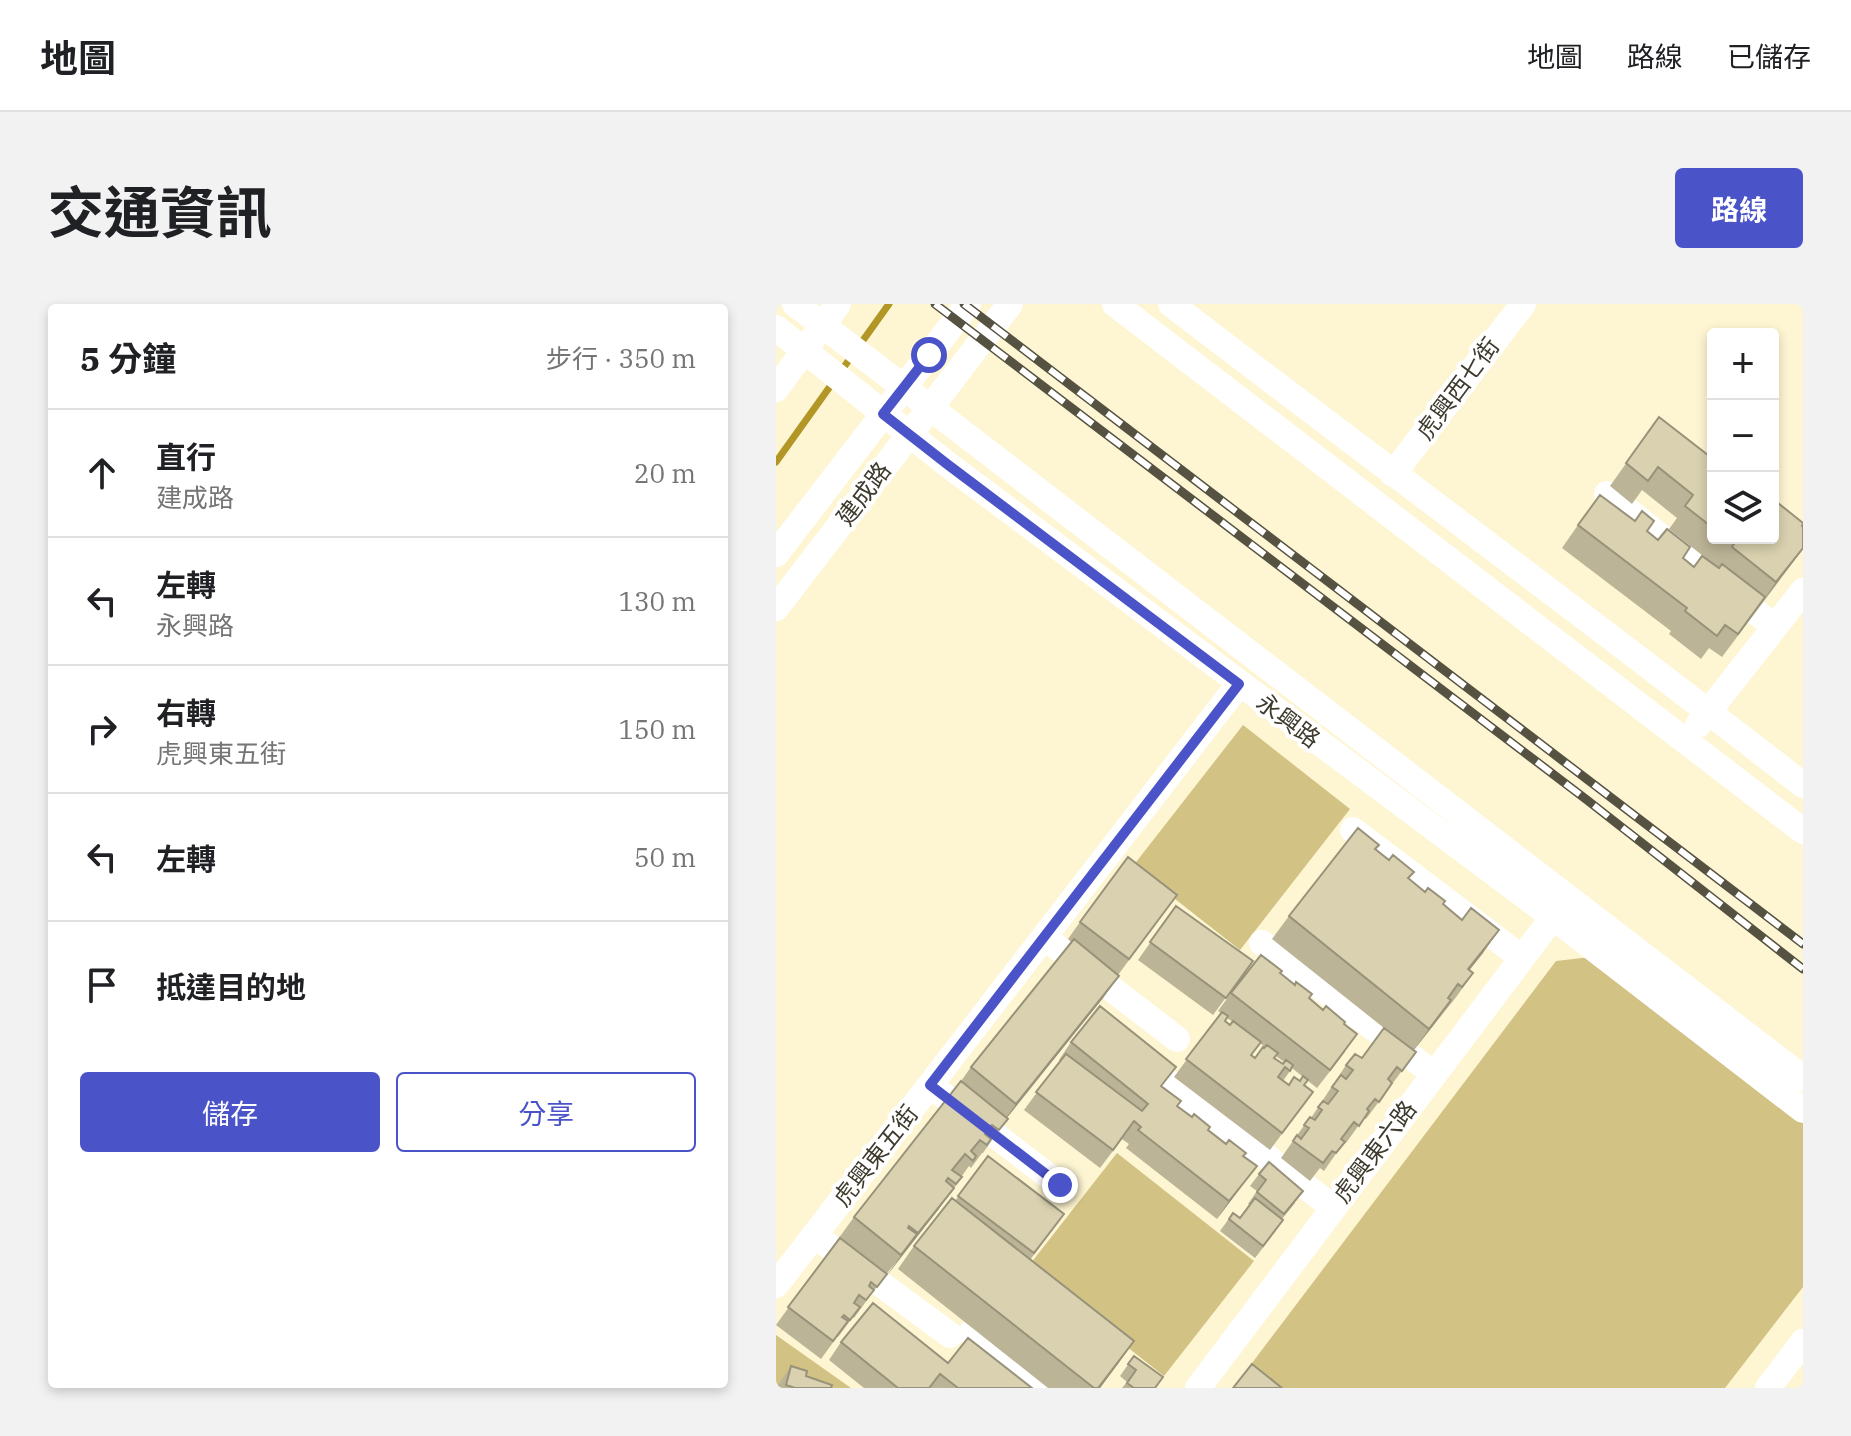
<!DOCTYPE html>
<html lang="zh-TW">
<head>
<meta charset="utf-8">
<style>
  body { margin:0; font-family:"IBM Plex Serif","Noto Sans TC",serif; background:#f2f2f2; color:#202124 }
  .controls { position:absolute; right:24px; top:24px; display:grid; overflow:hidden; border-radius:8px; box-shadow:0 4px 12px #0003 }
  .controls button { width:72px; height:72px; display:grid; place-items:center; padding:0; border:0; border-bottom:2px solid #e0e0e0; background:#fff; color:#202124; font:40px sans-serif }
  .stop { position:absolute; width:24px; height:24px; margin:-18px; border:6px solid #4b53c9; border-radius:50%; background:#fff }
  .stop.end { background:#4b53c9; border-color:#fff; box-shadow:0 2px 8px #0008 }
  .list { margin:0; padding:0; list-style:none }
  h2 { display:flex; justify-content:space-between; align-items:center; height:104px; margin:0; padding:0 32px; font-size:34px }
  h2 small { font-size:26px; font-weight:400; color:#757577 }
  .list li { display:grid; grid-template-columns:52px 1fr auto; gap:24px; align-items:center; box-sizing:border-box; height:128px; padding:0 32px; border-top:2px solid #e0e0e0 }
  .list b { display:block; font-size:30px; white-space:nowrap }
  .list p { margin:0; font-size:26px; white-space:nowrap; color:#757577 }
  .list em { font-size:26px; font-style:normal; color:#757577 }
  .actions { display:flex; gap:16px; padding:24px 32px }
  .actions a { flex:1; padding:18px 0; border:2px solid #4b53c9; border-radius:8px; text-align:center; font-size:28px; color:#4b53c9 }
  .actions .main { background:#4b53c9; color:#fff }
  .icon { flex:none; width:44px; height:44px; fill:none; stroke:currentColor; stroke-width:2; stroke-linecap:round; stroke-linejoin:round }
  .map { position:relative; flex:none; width:1027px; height:1084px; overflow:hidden; border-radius:8px }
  header { display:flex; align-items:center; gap:48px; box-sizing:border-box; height:112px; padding:0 40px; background:#fff; border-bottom:2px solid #e0e0e0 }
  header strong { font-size:38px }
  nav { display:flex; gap:44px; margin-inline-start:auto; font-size:28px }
  .intro { display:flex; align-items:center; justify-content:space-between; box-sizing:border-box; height:192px; padding:0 48px }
  h1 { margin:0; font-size:56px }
  .button { padding:20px 36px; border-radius:8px; background:#4b53c9; color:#fff; font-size:28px; font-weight:700 }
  main { display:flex; gap:48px; padding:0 48px }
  aside { flex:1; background:#fff; border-radius:8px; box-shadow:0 4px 12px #0003 }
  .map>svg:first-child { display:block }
</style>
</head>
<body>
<header>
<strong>地圖</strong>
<nav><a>地圖</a><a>路線</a><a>已儲存</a></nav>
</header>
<div class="intro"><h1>交通資訊</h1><a class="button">路線</a></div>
<main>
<aside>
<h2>5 分鐘<small>步行 · 350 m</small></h2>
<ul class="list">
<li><svg class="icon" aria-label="ahead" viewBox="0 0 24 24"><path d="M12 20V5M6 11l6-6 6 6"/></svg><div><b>直行</b><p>建成路</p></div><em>20 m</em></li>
<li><svg class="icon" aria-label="left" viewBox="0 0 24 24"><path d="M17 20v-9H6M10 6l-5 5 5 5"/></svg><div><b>左轉</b><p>永興路</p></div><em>130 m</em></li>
<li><svg class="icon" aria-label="right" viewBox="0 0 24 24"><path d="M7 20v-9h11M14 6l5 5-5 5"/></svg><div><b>右轉</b><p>虎興東五街</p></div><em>150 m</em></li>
<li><svg class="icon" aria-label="left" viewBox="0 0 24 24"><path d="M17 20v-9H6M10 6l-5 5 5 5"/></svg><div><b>左轉</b></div><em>50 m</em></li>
<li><svg class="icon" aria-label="arrive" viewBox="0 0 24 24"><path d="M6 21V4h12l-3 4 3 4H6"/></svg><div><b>抵達目的地</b></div></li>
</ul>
<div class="actions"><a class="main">儲存</a><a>分享</a></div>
</aside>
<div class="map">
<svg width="1027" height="1084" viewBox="0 0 1027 1084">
  <rect width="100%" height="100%" fill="#fef5d2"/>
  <!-- green -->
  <path fill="#d2c284" d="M467,421L574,505L464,646L357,562Z
    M815,653L1027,819V983L949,1084H489L470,1067L780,657Z
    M341,849L478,957L388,1072L251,964Z
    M0,1031L75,1084H0Z"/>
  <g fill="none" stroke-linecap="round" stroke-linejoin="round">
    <!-- stream -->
    <path stroke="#b29727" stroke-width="7" d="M0,158L113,0"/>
    <!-- minor -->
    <path stroke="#fff" stroke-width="26" d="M19,0L1027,774
      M339,0L1027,527
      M395,0C605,161 818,318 1027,481
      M0,24L171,160L777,613L1027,806
      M0,85L62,0
      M617,170L747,0
      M831,190L999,323
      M0,250L192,0
      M0,304L234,0
      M922,421L1027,287
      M577,526L746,654
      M268,633L401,735
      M486,639L658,770
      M388,775L558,904
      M154,781L284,881
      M38,931L174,1031
      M0,981L463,380
      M195,1029L266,1084
      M422,1084L777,613
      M992,1084L1027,1038"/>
    <!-- rail casing -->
    <g stroke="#565242" stroke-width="9">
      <path id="rail" d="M159,0L811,496L1027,665
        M188,0L1027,640"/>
    </g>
    <!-- rail -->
    <use href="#rail" stroke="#fff" stroke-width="6" stroke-dasharray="18" stroke-linecap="butt"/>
  </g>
  <!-- wall -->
  <path fill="#bbb496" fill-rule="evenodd" d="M883,113L937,155V234H997L1026,223L1027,245L946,353L933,344L925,355L893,330L895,327L786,244L802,221L871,227L918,263H941L893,225L901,214L866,186L856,200L834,182Z
    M600,545L613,556L638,568L633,575L667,601L707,649L693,666L697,669L681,692L638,746L640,748L590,815L588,814L570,839L568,838L548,867L544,864L534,877L505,854L534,813L535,814L570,761L586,754L608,724L496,635L513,612Z
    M401,591L342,671L327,694L231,814L207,849H206L195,864L193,862L162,906L108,973L78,1014L77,1013L62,1033H61L45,1055L0,1021L78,913L183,780L195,763L295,638L292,635L304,618Z
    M400,602L477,657L437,711L362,656Z
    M504,670L547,706L568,720L569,748L541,784L531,776L528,781L537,788L494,846L398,773L445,709L442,707L455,689ZM451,714L457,718L454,721L449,717ZM484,739L489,743L479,754L476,751ZM500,752L508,758L507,760L498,754ZM516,764L527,773L524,777L513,781L507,777Z
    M295,738L386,783L401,802L467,852L468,879L441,915L350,844L353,840L346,835L324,864L248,806L284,757L283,756Z
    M212,852L288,910L254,956L358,1037L324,1084H272L122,965L138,942L179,897Z
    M483,870L519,899L506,915L507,916L499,928L479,954L444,927L457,909L464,914L474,901L472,900L481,887L474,882Z
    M65,1038L172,1059L256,1084H88L53,1056Z
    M358,1052L380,1084H346L351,1078L344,1072Z
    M15,1062L30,1072L55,1084H0Z"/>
  <!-- shaded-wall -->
  <path fill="#98927a" d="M1027,244V245L984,301L1000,278Z
    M723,626L707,649L676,688L692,665Z
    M343,672L327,694L224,822L240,800Z
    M675,696L659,719L637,747L653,725Z
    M481,862L468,879L441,915L453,897Z
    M186,873L162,906L109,974L125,951Z
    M358,1037L342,1060L324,1084H322Z"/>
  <!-- building -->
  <path fill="#d9d1af" stroke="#98927a" stroke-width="2" d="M883,113L937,155V224L909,202L917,191L882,163L872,177L850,159Z
    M824,191L859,217L866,207L878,217L871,227L882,236L891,225L914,243L907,254L918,263L926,252L943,264L946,260L989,293L962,330L949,321L941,332L909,307L911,304L802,221Z
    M997,195L1027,219L1026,222L1027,223V244L1000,278L956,243L958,240L950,234H997Z
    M582,524L603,541L599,545L613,556L617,551L638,568L632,574L649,588L652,584L669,597L667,600L686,616L695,604L723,626L692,665L697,669L686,683L682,680L672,694L675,696L653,725L513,612Z
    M352,553L401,591L353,655L304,618Z
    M400,602L477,657L450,694L374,638Z
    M298,635L343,672L240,800L195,763Z
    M485,651L506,667L504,669L519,681L520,678L536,690L533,694L547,706L550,702L569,718L568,720L581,730L554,766L455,689Z
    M324,702L400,763L385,782L405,797L401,802L416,813L418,810L434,823L432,826L450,840L453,836L470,849L467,852L481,862L453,897L362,826L365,823L358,817L337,846L260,788L290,750L366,807L372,800L295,738Z
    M446,708L452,712L449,717L454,721L457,717L485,738L475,751L479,754L487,743L488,744L491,741L502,749L498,754L507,760L510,756L517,761L514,767L509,763L502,773L513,781L518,773L524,777L527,772L532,776L528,781L537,788L506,829L410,755Z
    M608,724L640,748L626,767L621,763L612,775L616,779L603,798L599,795L591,805L593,807L583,822L578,818L565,835L569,838L560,849L556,847L547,859L517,837L521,831L525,835L533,824L528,821L534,813L539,816L546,806L542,803L547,797L552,800L562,787L556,783L565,771L570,775L577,766L570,761L579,750L586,754Z
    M185,777L232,815L223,826L216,821L209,830L215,835L211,841L204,836L195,847L200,852L197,857L189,850L176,866L186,873L180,880L172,874L170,877L178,884L142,929L133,922L132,924L141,930L125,951L78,913Z
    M212,852L288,910L258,949L182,892Z
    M493,858L527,887L508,910L481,888L490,876L483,870Z
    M176,894L358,1037L322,1084H318L138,942Z
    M479,894L507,916L487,942L453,915L457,909L464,914Z
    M64,934L111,970L101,983L95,978L93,982L98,986L90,996L83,991L78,999L84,1003L74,1016L68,1011L66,1013L72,1017L57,1037L12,1003Z
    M97,999L172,1059L192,1034L256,1084H182L164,1070L153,1084H122L65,1038Z
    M358,1052L387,1073L379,1084H358L351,1079L360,1066L352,1060Z
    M476,1060L506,1084H457Z
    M15,1062L31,1067L30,1072L56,1081L55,1084H19L10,1081Z"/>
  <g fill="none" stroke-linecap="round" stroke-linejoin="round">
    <!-- route -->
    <path stroke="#4b53c9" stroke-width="10" d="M153,51L107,110L171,160L463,380L154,781L284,881"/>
  </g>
  <g text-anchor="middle" stroke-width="8" stroke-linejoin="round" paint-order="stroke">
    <!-- street labels -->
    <g font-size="24" fill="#3e3a2d" stroke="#fff">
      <text transform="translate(682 85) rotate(-53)" y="8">虎興西七街</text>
      <text transform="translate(88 190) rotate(-53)" y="8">建成路</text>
      <text transform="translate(512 417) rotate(37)" y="8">永興路</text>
      <text transform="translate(599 848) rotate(-53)" y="8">虎興東六路</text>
      <text transform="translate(100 852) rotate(-52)" y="8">虎興東五街</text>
    </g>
  </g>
</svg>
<div class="controls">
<button>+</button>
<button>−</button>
<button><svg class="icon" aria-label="layers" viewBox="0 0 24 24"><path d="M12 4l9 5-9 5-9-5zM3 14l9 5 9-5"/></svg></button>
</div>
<div class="stop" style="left:153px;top:51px"></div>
<div class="stop end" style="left:284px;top:881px"></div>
</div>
</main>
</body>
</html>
